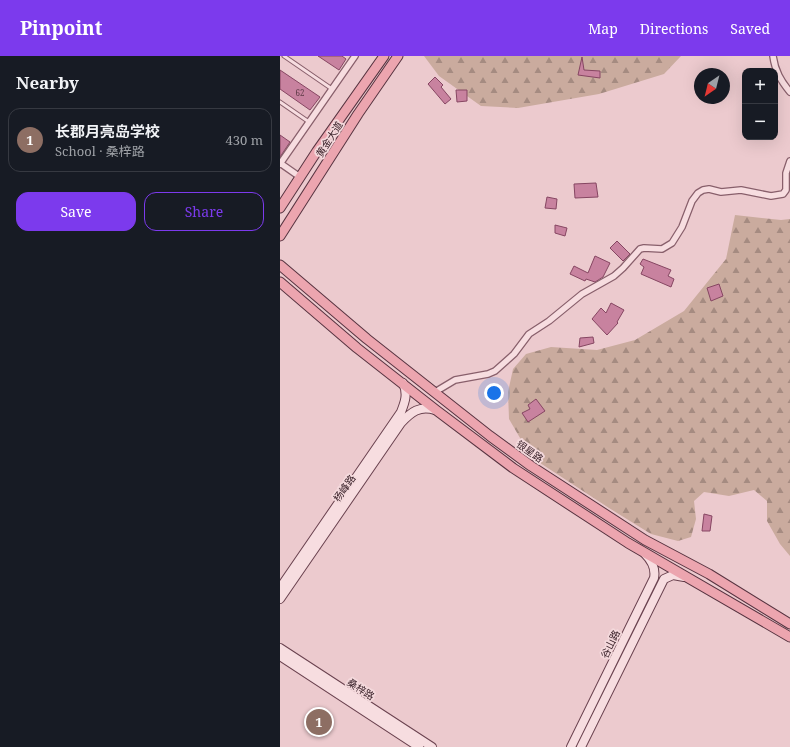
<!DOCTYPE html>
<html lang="en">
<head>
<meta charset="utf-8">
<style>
  body { margin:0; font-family:"Noto Serif","Noto Sans SC",serif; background:#242831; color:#f1f3f6 }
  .controls { position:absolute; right:12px; top:12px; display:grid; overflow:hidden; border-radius:8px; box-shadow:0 4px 16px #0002 }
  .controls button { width:36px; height:36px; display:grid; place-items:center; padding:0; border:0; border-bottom:1px solid #363941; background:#171b24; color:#f1f3f6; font:20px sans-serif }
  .compass { position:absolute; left:414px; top:12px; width:36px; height:36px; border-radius:50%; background:#171b24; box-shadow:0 4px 16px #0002; rotate:215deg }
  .you { position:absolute; left:214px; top:337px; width:14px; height:14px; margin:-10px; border:3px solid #fff; border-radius:50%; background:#1a73e8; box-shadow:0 0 0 6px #1a73e833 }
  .badge { display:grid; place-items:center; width:26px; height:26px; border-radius:50%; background:#7c3aed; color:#fff; font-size:13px; font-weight:700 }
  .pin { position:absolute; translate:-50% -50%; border:2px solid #fff; box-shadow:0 1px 4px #0006 }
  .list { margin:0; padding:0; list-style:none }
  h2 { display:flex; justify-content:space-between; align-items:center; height:52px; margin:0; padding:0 16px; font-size:17px }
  h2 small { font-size:13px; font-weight:400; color:#9ea1a6 }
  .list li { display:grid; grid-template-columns:26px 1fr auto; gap:12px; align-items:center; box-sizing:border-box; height:64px; margin:0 8px 8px; padding:0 8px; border:1px solid #363941; border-radius:12px }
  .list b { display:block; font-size:15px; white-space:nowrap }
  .list p { margin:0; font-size:13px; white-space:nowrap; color:#9ea1a6 }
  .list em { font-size:13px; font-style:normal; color:#9ea1a6 }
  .actions { display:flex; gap:8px; padding:12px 16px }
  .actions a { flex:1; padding:9px 0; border:1px solid #7c3aed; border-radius:12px; text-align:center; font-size:14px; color:#7c3aed }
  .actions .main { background:#7c3aed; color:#fff }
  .map { position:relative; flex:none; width:510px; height:691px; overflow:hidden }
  header { display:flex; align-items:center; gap:24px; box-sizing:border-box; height:56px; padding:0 20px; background:#7c3aed; color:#fff }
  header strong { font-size:19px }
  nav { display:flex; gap:22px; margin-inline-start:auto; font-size:14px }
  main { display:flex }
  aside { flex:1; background:#171b24 }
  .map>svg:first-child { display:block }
</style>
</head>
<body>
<header>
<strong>Pinpoint</strong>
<nav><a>Map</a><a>Directions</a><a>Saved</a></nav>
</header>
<main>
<aside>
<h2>Nearby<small></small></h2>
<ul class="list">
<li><span class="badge" style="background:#8d6e63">1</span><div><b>长郡月亮岛学校</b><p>School · 桑梓路</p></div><em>430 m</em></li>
</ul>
<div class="actions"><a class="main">Save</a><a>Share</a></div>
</aside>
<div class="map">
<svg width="510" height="691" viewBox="0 0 510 691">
  <defs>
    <pattern id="forest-firs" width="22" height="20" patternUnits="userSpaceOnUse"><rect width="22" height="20" fill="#caab9e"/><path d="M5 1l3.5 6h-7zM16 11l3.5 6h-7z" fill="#a58b81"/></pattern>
  </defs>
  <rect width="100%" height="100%" fill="#eccace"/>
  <!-- forest -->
  <path fill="url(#forest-firs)" d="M144,0H401L384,18L319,38L238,52L201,50L159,20Z
    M455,159L501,164L510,163V500L500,488L487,465V445L474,434L449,440L424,436L414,445L416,463L411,481L398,485L371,478L329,452L254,403L247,394L229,363L228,336L233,313L246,298L271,291L317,294L355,284L404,255L446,203Z"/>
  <!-- building -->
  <path fill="#c8829f" stroke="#864662" d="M38,0H62L66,3L59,14Z
    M302,1L304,14L320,15V22L298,19Z
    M0,14L40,41L30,54L0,33Z
    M155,21L163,29L161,31L171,43L165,48L148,28Z
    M176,34H187V45L177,46Z
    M0,79L10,86L0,101Z
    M316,127L318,141L295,142L294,128Z
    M267,141L277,143L276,153L265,152Z
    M275,169L287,172L285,180L275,177Z
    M337,185L350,198L343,205L330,192Z
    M315,200L330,207L323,221L315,226L306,223L305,225L290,218L294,210L308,217Z
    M363,203L391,214L388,220L394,223L391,231L361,218L364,211L360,208Z
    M439,228L443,240L431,245L427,232Z
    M331,247L344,254L337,266L338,267L327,279L312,263L321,252L326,257Z
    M313,281L314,287L299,291L300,282Z
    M256,343L265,355L248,366L242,357L250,353L248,349Z
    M424,458L432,460L430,475H422Z"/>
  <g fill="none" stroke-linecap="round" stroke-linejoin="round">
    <!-- lane casing -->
    <g stroke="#885f6b" stroke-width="5">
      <path id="lane" d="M4,0L52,33
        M0,46L29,66"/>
    </g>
    <!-- street casing -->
    <g stroke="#885f6b" stroke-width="8">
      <path id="street" d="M493,0C495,15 501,25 510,36
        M0,107L20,121
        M0,108L75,0
        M155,336L175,324L208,318L215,315L234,298L249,278L269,265L302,238L334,220L343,212L360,193L364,192L382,193L392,187L402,171L412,145L418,137L423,134L429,133L441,136L461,134L491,140L503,138L506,134V117L510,105"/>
    </g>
    <!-- secondary casing -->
    <g stroke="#6a424f" stroke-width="10">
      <path id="secondary" d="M0,532L121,356C125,346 128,338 123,327
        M0,543L121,367C131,356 140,349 155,354
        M0,592L152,691
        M0,600L139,691
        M291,691L374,522C376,512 372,505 365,498
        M301,691L384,523L393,519L404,521"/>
    </g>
    <!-- primary casing -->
    <g stroke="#573340" stroke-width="11">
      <path id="primary" d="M0,152L37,95L104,0
        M0,180L78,58L118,0
        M0,209L87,283L210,380L251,410L365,484L429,518L510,568
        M0,226L77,292L156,354L233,412L348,487L510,581"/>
    </g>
    <!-- lane -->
    <use href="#lane" stroke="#f7dde0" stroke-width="3"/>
    <!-- street -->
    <use href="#street" stroke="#f7dde0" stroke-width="5.5"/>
    <!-- secondary -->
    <use href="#secondary" stroke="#f7dde0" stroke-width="8"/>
    <!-- primary -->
    <use href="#primary" stroke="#eca5af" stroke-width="9"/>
  </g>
  <g text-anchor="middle" stroke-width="3.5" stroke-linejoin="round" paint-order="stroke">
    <!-- number labels -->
    <g font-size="8" fill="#5e3a47">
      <text x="20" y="40">62</text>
    </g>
    <!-- street labels -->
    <g font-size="10" fill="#3a222a" stroke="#f4d9dc">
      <text transform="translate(49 83) rotate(-58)" y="4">黄金大道</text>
      <text transform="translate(250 395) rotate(35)" y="4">银星路</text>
      <text transform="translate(64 432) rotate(-55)" y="4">杨峰路</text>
      <text transform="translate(330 588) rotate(-64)" y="4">谷山路</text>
      <text transform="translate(81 633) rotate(33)" y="4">桑梓路</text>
    </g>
  </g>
</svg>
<div class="controls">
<button>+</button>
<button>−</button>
</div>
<svg class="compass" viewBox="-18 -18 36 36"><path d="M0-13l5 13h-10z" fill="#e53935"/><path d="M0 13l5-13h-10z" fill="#9ea1a6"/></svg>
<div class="you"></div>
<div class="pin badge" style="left:39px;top:666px;background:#8d6e63">1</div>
</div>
</main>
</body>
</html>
